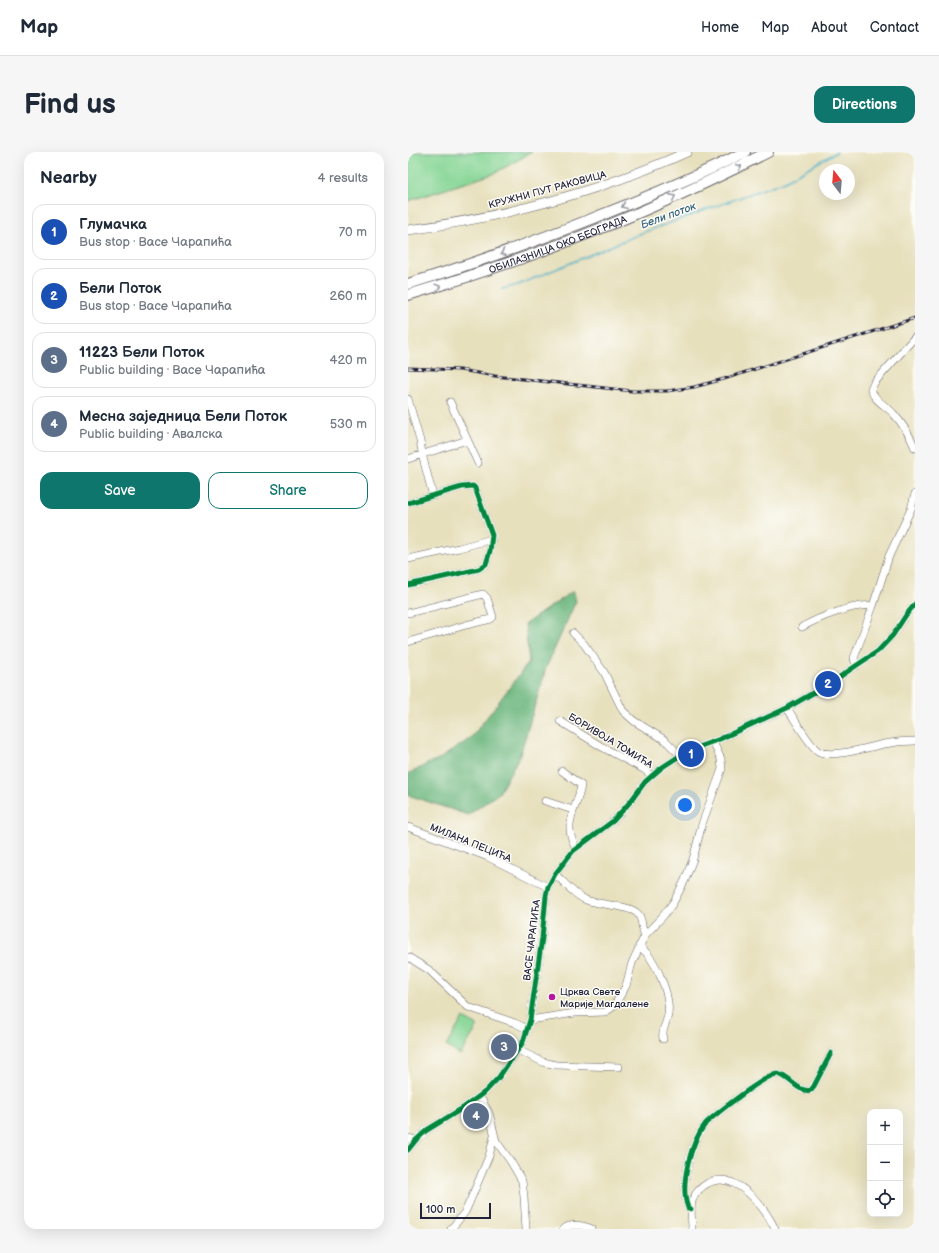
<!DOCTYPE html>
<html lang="en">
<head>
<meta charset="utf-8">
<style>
  body { margin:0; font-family:"Balsamiq Sans",sans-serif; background:#f6f6f7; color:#1f2937 }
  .controls { position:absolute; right:12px; bottom:12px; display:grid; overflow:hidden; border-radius:8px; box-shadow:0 4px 16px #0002 }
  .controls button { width:36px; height:36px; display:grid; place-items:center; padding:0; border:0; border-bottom:1px solid #e0e1e3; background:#fff; color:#1f2937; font:20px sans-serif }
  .compass { position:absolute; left:411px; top:12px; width:36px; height:36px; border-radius:50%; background:#fff; box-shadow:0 4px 16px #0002; rotate:344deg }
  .scale { position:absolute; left:12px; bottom:10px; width:71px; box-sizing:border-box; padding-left:4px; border:2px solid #22223b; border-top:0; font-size:11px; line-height:14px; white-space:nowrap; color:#22223b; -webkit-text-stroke:3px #fdfcf7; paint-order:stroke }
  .you { position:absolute; left:277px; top:653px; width:14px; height:14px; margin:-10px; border:3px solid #fff; border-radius:50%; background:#1a73e8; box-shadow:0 0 0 6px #1a73e833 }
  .badge { display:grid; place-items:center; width:26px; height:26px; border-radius:50%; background:#0f766e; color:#fff; font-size:13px; font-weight:700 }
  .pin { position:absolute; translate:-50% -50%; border:2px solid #fff; box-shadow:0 1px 4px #0006 }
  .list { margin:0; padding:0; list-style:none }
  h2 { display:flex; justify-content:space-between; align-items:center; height:52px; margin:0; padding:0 16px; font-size:17px }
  h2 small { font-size:13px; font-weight:400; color:#747a83 }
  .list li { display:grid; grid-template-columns:26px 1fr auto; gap:12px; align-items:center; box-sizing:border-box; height:56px; margin:0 8px 8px; padding:0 8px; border:1px solid #e0e1e3; border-radius:12px }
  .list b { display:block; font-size:15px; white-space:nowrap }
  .list p { margin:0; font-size:13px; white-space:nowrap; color:#747a83 }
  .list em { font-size:13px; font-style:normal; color:#747a83 }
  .actions { display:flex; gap:8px; padding:12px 16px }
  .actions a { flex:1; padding:9px 0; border:1px solid #0f766e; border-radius:12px; text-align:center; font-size:14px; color:#0f766e }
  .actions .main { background:#0f766e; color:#fff }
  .icon { flex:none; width:22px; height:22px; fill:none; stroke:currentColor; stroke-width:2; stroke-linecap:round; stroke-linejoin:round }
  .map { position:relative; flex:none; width:507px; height:1077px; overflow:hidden; border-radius:12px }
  header { display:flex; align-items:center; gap:24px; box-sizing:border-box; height:56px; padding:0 20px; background:#fff; border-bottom:1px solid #e0e1e3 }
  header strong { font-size:19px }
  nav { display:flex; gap:22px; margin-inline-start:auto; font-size:14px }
  .intro { display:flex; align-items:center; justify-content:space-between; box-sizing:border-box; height:96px; padding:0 24px }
  h1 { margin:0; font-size:28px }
  .button { padding:10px 18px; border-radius:12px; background:#0f766e; color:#fff; font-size:14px; font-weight:700 }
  main { display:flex; gap:24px; padding:0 24px }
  aside { flex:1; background:#fff; border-radius:12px; box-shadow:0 4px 16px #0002 }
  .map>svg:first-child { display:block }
</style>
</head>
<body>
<header>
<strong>Map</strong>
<nav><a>Home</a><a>Map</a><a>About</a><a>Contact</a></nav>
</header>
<div class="intro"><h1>Find us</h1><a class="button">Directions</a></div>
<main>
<aside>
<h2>Nearby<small>4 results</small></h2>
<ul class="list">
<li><span class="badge" style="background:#1a4fb4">1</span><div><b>Глумачка</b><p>Bus stop · Васе Чарапића</p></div><em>70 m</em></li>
<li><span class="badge" style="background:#1a4fb4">2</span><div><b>Бели Поток</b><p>Bus stop · Васе Чарапића</p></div><em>260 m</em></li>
<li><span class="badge" style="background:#5c6f8a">3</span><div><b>11223 Бели Поток</b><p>Public building · Васе Чарапића</p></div><em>420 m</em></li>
<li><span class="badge" style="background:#5c6f8a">4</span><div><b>Месна заједница Бели Поток</b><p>Public building · Авалска</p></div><em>530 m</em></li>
</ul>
<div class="actions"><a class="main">Save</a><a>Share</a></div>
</aside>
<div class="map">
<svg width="507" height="1077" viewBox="0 0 507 1077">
  <rect width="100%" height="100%" fill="#fdfcf7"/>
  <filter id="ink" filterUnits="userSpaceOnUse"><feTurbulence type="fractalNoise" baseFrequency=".025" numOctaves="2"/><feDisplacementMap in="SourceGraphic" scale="8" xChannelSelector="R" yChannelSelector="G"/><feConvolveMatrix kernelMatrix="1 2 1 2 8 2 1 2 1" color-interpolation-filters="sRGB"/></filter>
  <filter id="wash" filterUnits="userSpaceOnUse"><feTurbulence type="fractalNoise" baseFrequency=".012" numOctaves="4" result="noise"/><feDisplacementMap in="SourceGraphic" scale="16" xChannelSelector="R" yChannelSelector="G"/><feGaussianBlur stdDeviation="0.9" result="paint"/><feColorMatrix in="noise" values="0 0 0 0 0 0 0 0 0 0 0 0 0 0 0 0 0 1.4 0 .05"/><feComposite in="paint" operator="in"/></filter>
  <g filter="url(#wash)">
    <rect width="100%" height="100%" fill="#e7e0bd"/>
    <!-- green -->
    <path fill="#87d696" stroke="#547c68" d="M0,0H124L85,22L0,49Z
      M55,866L70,874L52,903L38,894Z"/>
    <!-- forest -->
    <path fill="#6db77f" stroke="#486c5d" d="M165,439L168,449L138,516L112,603L91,641L60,663L0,643V622L25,609L27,610L63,586L121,510L117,472Z"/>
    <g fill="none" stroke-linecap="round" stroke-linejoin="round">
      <!-- stream -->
      <path stroke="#48afc8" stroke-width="1.5" d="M94,137L110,133L234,81L375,30L429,0"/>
    </g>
  </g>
  <g filter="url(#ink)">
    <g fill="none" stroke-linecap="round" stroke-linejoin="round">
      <!-- minor casing -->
      <g stroke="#676468" stroke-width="8">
        <path id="minor" d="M507,185L466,231L463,238C467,249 477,253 485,261C494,271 502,283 507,296
          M0,247L12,289L15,306L25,344
          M42,250L70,311
          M0,307L59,288
          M0,351L54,335L65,334L67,336L84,383L82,399L78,412L71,417L0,433
          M0,407L51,396L84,387
          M0,461L75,442L79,446L85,465L83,467L58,473L0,490
          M394,475C410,466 447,451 465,454
          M165,481L176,492L196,520L215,559L226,569L257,588L272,603
          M448,514L446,506L465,454L481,404L503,357L507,342
          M379,556C386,566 401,593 410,599C423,607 461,595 476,592C486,590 497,589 507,589
          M152,569L194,595L237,618L244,624
          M154,619L173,633C170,657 153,669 168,696
          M137,649L165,658
          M0,675L80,705L140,735
          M147,722C157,731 166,743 178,748C191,753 221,753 229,761C236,767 232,776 237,783
          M231,794C247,805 263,843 260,862C259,871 253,878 255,887
          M0,805L21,818L60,855L107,871L119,877
          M122,868L167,861L197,860L202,857L206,854L218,834L224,811L237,783L255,764L265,751L277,728L285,707L294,672L314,617L313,607L305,590
          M110,898L135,910L148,913L211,915
          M72,945L81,961L88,989L103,1010L114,1029L116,1045L118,1077
          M0,986L8,988
          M0,998L8,988L19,978L55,956L78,939L91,925L115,890L122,868L134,786L138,744L140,735L147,722L165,699L205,669L222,650L237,630L253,616L279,599L312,587L379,556L424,530L470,499L485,483L498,463L507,452
          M283,1057L280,1056C271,1033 283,990 298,971C308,962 359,921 370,922C381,924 391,942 403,938L406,934L423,901
          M43,1077L57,1060L62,1049L81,1004L86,984
          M155,1077C164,1071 174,1073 184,1077
          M284,1077C284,1068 282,1059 284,1049C287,1041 293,1035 300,1031C328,1017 357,1056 367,1077"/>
      </g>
      <!-- major casing -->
      <g stroke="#676468" stroke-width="10">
        <path id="major" d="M0,78C96,65 191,40 279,0"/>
      </g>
      <!-- highway casing -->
      <g stroke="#676468" stroke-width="12">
        <g id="highway">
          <path d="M0,132C63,113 125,90 186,66C237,46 288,25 337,0"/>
          <path id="s1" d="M0,143C124,107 245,59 360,0"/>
        </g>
      </g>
      <!-- minor -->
      <use href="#minor" stroke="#fff" stroke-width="7"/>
      <!-- major -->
      <use href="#major" stroke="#fff" stroke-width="9"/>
      <!-- highway -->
      <use href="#highway" stroke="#fff" stroke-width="10"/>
      <!-- rail casing -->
      <g stroke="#22223b" stroke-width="3">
        <path id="rail" d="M0,216L52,218L87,224L224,239H259L286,235L316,227L507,166"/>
      </g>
      <!-- rail -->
      <use href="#rail" stroke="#fdfcf7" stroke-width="1.5" stroke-dasharray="4.5" stroke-linecap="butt"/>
      <!-- cycleway casing -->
      <g stroke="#fdfcf7" stroke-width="8">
        <path id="cycleway" d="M0,351L54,335L65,334L67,336L84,383L82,399L78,412L71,417L0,433
          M0,998L8,988L19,978L55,956L78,939L91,925L115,890L122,868L134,786L138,744L140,735L147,722L165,699L205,669L222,650L237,630L253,616L279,599L312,587L379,556L424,530L470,499L485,483L498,463L507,452
          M283,1057L280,1056C271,1033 283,990 298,971C308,962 359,921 370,922C381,924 391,942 403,938L406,934L423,901"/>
      </g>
      <!-- cycleway -->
      <use href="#cycleway" stroke="#00873e" stroke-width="5"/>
    </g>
    <!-- one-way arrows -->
    <defs><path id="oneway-chevron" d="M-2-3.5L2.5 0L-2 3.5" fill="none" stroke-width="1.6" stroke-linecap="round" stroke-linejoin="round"/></defs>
    <g stroke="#9c9ca7">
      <use href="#oneway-chevron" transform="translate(331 15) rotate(-26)"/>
      <use href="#oneway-chevron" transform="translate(265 45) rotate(-24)"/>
      <use href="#oneway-chevron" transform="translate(216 54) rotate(158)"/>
      <use href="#oneway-chevron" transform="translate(95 101) rotate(160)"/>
      <use href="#oneway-chevron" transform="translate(30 135) rotate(-17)"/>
    </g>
  </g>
  <!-- markers -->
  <circle fill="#b5179e" stroke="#fdfcf7" stroke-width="1.5" cx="144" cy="845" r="4"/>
  <g text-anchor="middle" stroke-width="3" stroke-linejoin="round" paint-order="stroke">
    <!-- street labels -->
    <g font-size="10" fill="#22223b" stroke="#fdfcf7">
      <text transform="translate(139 37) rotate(-15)" y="4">КРУЖНИ ПУТ РАКОВИЦА</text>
      <text dy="4" stroke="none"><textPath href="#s1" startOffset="158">ОБИЛАЗНИЦА ОКО БЕОГРАДА</textPath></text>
      <text transform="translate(203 588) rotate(31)" y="4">БОРИВОЈА ТОМИЋА</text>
      <text transform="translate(63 690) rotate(22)" y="4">МИЛАНА ПЕЦИЋА</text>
      <text transform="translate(123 788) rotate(-83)" y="4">ВАСЕ ЧАРАПИЋА</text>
    </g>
    <!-- poi labels -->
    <g font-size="10" fill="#22223b" stroke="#fdfcf7" text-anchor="start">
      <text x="152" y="843">Црква Свете<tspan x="152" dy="12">Марије Магдалене</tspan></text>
    </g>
    <!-- water labels -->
    <g font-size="11" font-style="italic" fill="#33617a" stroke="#fdfcf7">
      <text transform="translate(260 63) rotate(-20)" y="4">Бели поток</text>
    </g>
  </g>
</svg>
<div class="controls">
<button>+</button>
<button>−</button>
<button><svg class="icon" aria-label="locate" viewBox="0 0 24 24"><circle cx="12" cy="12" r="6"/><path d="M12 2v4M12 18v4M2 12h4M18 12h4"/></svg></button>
</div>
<svg class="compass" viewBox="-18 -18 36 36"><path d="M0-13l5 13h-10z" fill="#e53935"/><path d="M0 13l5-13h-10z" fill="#747a83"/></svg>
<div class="scale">100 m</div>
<div class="you"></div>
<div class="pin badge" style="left:283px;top:602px;background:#1a4fb4">1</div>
<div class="pin badge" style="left:420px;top:532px;background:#1a4fb4">2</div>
<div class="pin badge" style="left:96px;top:895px;background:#5c6f8a">3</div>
<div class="pin badge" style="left:68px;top:964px;background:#5c6f8a">4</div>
</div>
</main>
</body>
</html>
